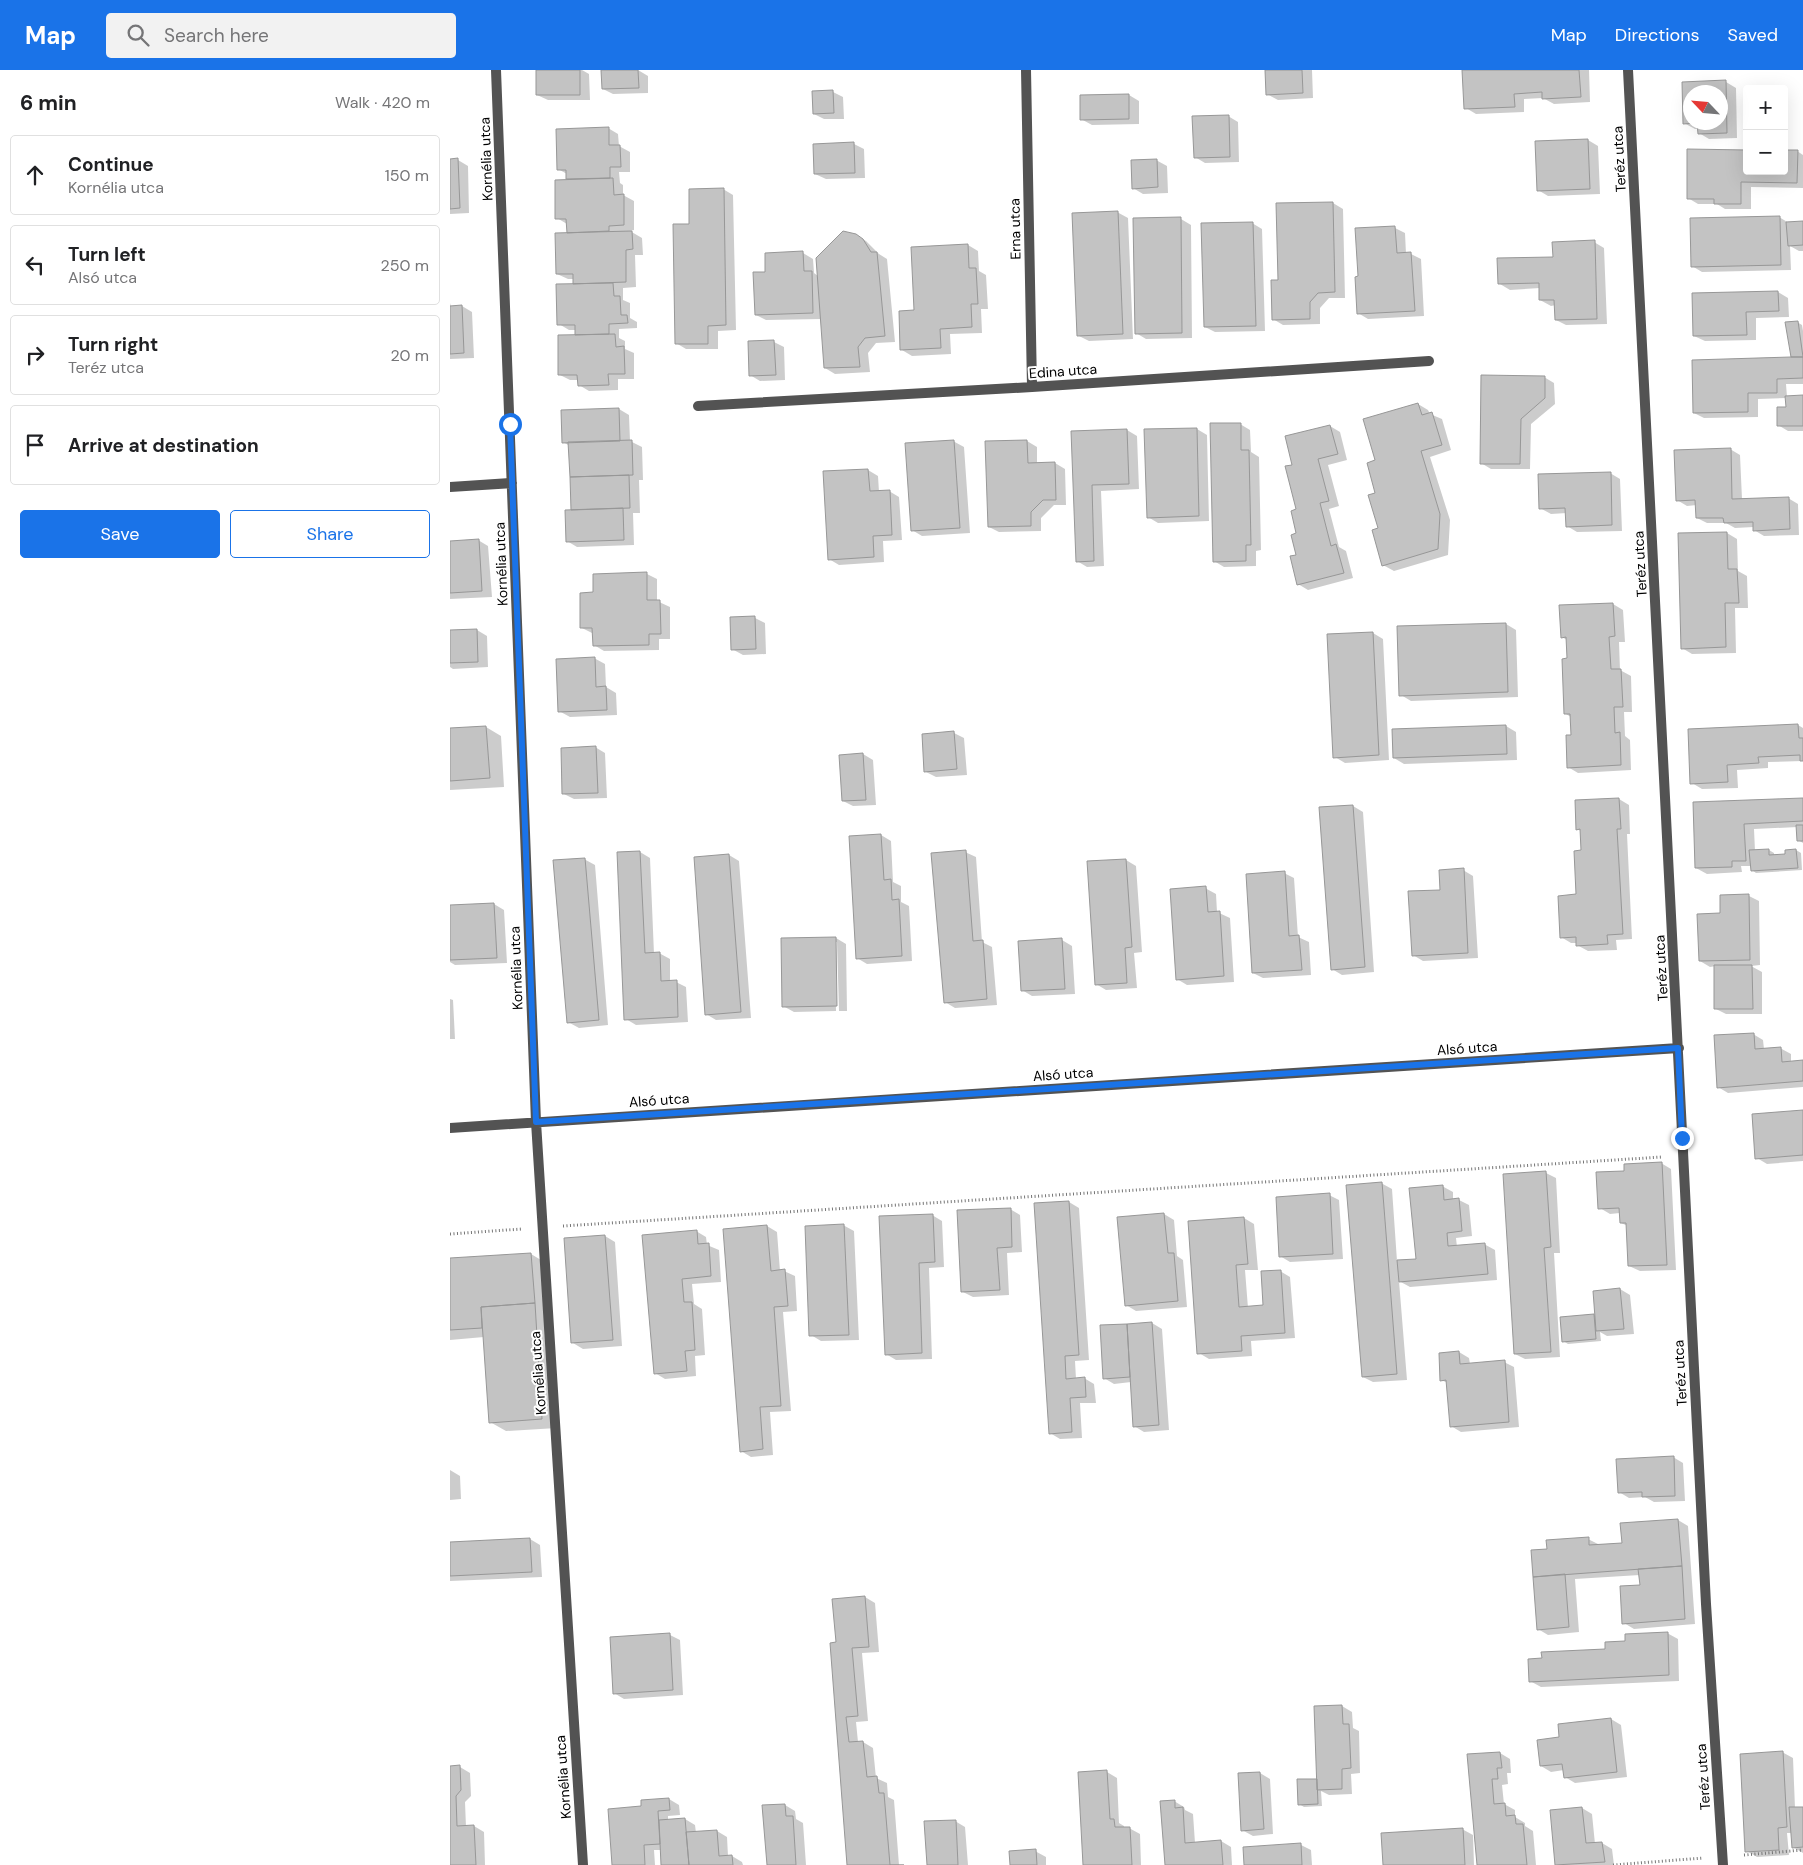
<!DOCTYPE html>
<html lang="en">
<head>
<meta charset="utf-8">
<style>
  body { margin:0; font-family:"DM Sans",sans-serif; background:#f2f2f2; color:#202124 }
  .controls { position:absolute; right:15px; top:15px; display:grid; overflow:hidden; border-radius:5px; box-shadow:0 5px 20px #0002 }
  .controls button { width:45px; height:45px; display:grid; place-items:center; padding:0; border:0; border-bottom:1px solid #e0e0e0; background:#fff; color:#202124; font:25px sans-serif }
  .compass { position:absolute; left:1233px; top:15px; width:45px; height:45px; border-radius:50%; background:#fff; box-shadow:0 5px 20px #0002; rotate:296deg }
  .stop { position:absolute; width:15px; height:15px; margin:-11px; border:4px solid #1a73e8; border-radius:50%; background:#fff }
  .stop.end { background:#1a73e8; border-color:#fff; box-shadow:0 1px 5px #0008 }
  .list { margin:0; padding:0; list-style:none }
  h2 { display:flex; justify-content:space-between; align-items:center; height:65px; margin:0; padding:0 20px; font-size:21px }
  h2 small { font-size:16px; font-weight:400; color:#757577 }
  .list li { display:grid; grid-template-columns:32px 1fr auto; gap:15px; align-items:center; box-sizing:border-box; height:80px; margin:0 10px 10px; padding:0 10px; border:1px solid #e0e0e0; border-radius:5px }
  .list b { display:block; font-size:19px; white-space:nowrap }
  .list p { margin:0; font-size:16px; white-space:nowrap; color:#757577 }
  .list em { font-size:16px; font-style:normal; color:#757577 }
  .actions { display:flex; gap:10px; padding:15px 20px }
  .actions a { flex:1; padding:11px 0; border:1px solid #1a73e8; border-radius:5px; text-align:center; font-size:18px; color:#1a73e8 }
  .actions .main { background:#1a73e8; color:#fff }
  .icon { flex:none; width:28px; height:28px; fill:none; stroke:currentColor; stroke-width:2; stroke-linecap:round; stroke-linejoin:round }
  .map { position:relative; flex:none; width:1353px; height:1795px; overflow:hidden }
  header { display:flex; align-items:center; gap:30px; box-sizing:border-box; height:70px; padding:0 25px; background:#1a73e8; color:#fff }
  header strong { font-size:24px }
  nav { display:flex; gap:28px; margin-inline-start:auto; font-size:18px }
  .search { width:350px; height:45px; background:#f2f2f2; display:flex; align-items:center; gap:12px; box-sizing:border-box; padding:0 18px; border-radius:5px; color:#757577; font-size:19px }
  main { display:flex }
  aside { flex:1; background:#fff }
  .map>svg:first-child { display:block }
</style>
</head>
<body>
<header>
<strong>Map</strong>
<div class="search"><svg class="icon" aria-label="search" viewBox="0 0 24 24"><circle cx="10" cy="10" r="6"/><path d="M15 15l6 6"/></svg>Search here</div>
<nav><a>Map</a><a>Directions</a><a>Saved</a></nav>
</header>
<main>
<aside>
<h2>6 min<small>Walk · 420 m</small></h2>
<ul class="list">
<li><svg class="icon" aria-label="ahead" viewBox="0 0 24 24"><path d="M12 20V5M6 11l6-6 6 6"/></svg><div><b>Continue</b><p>Kornélia utca</p></div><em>150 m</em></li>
<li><svg class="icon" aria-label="left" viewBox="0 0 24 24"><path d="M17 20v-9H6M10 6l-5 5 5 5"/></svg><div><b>Turn left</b><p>Alsó utca</p></div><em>250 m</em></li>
<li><svg class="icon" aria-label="right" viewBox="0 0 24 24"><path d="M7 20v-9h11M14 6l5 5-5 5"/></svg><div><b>Turn right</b><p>Teréz utca</p></div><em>20 m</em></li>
<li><svg class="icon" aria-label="arrive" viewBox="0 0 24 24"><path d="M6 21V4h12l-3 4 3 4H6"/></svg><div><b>Arrive at destination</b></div></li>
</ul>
<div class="actions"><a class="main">Save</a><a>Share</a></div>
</aside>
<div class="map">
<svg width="1353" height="1795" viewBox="0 0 1353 1795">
  <rect width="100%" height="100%" fill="#fff"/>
  <!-- shadow -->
  <path fill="#0003" fill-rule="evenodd" d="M87,0H132L139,4L140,30H98L87,25Z
    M188,0L198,6V23L163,24L153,19Z
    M816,0H862L863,28L828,30L817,24Z
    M1014,0H1139L1140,32L1104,34L1093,28L1074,29V42L1026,44L1016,38Z
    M1276,12L1286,18L1287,68L1259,69L1249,63V59H1245L1234,53V13ZM1240,22H1270V52H1240Z
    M383,22L393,27L394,49H374L364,44Z
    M679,25L689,31V54L642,55L631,49Z
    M778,46L788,52L789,92L755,93L745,87Z
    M158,58L168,64L169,76L180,82V102H169L170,113L173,115V125L184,131V160L180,161L192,168L193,185H185L186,217L173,218V230L180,233V248L187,252V258L169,259V268L175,271V279L184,283V309H168V320L139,321L129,315V310H120L110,305L127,266V260H119L109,254L124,215V209H118L107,204L118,164L117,154L107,148L117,110V104L108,99Z
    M1138,70L1148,76L1150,124L1098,126L1088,120L1087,72Z
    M404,74L414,79L415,108L376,109L365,104Z
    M1347,81L1353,85V118L1301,117V139H1275L1267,134H1248L1238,128L1297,101H1334Z
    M0,90H8L18,96L19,143L0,144Z
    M706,90L717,96L718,123L693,124L683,118Z
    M273,119L283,125L286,260L268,261V279H236L226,273Z
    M883,133L893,139L895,228H879L870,238V254L833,255L823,249L829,211Z
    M667,142L678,148L683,269L639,271L629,266Z
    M1329,147L1339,153L1353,152V181H1349L1340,176L1341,200L1252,202L1242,196Z
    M731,149L741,155L742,268L696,269L686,263Z
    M802,153L812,159L815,261L765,262L755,257Z
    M945,158L955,163L956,184H961L971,189L974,246L918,249L908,243L909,208Z
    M405,165L416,171L429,184L437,189L445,272L426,273L418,283L420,302L385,304L375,298L372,249L316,250L306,245L317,204L353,183L363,189L364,203L368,206Z
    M1144,172L1154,178L1157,254L1116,255L1106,250V235L1101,236L1090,230V218L1060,220L1050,214L1104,188Z
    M518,175L528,181L529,201L536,205L538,239H531L532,263L500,264L501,284L462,286L452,280L466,241Z
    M1328,222L1338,228L1339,247L1306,248V270L1255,271L1244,266Z
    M0,233L1,237L12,236L22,242L24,288L0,289Z
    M1347,252L1352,255L1353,261V314H1336L1337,327H1353V361H1338L1328,355L1337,338V328L1308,329V347L1254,348L1244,343L1345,288Z
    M324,272L334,277L335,310L310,311L300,305Z
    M1094,307L1104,313L1105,334L1081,354L1080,399H1041L1031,393Z
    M968,334L978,340L980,344L992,349L1001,380L980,387L1000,450L998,485L944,501L933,495L927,423Z
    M169,339L179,345L180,371L192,377L193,410H189L190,443H183L184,475L127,477L117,471L122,441L120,376L113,372Z
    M790,354L800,360L801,382L809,387L811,480L806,481V496L774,497L764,491Z
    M880,356L890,362L897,390L878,395L889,436L879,439L889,477L896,481L903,508L858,520L848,514V440L844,396Z
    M747,359L757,365L759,451L708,453L698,447L696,361Z
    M677,360L687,366L689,419L651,421L654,496L637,497L627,491L622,363Z
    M503,371L514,377L520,463L472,466L462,460Z
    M577,371L587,377V394L605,393L615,399L616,435H604L591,448V461L549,462L539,457Z
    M1280,379L1290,385L1292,429L1338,428L1348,434L1349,465L1314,466L1304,460V457L1285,458L1276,453H1257L1247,448V435L1237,436L1227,430Z
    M418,400L428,406L429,422L439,421L449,427L452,470L433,471L434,492L389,495L379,489Z
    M1160,403L1170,409L1172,461L1127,462L1117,456V443L1101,444L1090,438Z
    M1277,463L1287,469L1288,501L1297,506L1298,538H1285L1286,583L1242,584L1232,578Z
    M28,470L38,476L42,527L0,529V472Z
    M197,504L207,509V531L220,537V569H209V580L154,581L144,575V564L132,558L145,524Z
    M1163,534L1173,540L1175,572H1169L1170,600L1181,606L1182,642H1174L1175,666L1180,670L1181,700L1128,703L1118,697L1122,666L1121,647L1116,644L1118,590L1117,570L1112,567Z
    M305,548L315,553L316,584L293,585L282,579Z
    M1056,554L1066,560L1068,627L961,631L951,625Z
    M27,560L37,566L38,597L3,599L0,597V562Z
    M923,563L933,569L939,690L895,693L885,687Z
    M144,588L155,594L156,617L166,623L167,645L120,647L109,641Z
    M1348,655L1353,658V691L1318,692V698L1287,700L1288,718L1252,719L1242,713L1239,660Z
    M1056,656L1066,662L1067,690L954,694L944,688Z
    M36,657L51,666L54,717L0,720V659Z
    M504,663L514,668L517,705L486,707L476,702Z
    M145,677L155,683L157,728L124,729L114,724Z
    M413,684L423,690L426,735L403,736L393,731Z
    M1169,729L1179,735L1180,764H1177L1182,869L1166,870L1167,880L1138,881L1127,875V873H1121L1111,867L1127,825L1132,782L1131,761L1127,759L1126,732Z
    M1353,729V773L1348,770V757L1304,759L1305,781L1319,780L1324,783V786L1337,785L1336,781L1346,780L1351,783L1352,800L1306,803L1302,800V796H1291L1292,802L1257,804L1246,798L1244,733Z
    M903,736L913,742L924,902L892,905L882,899Z
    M431,765L441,771L443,812L451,816V832L459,836L462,891L417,894L407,888Z
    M190,782L200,788L204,884L209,883L220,889V912H226L236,917L238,952L186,955L176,949Z
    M515,782L526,787L532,872L542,877L547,935L505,938L495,932Z
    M279,785L289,791L301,948L266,950L256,944Z
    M134,789L145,795L158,955L129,958L118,952Z
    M676,790L686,796L692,882L684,883L687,918L656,920L646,914Z
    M1013,800L1023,806L1028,888L973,891L963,885L992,821Z
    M834,803L844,808L848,867L859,872L861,905L813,908L803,903Z
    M755,818L766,824L767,842L780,848L784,912L737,915L727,909Z
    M1299,826L1309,831L1310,895L1301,896L1312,902V944H1276L1266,939V896L1260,897L1250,891L1272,844Z
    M44,834L54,840L57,893L5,895L0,892V836Z
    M386,868L396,874L397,941H389L387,872H385L386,941L344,942L333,936Z
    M612,870L622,876L625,924L582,926L572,920L569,872Z
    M0,929L3,930L5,969H0Z
    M1303,964L1313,970L1314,979L1330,978L1341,984V992L1353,991V1017L1278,1023L1268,1017Z
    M1353,1041V1091L1317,1094L1307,1088Z
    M1211,1093L1221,1099L1226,1200L1190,1201L1179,1196L1178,1156L1171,1153L1170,1143L1160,1144L1150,1138L1176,1102Z
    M1096,1103L1106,1108L1110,1183H1104L1110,1287L1075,1289L1065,1284Z
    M931,1113L942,1119L947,1191L967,1190L992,1116L1003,1122V1130H1009L1019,1135L1022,1166L1006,1168L1007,1177L1034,1174L1045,1180L1047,1210L960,1217L949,1211L957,1310L923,1312L913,1307Z
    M879,1125L889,1130L893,1189L840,1192L830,1186Z
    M619,1132L629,1138L639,1290L625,1291L626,1309L634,1308L644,1314L646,1333H630L632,1368L610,1369L600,1363Z
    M560,1139L570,1145L572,1182L557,1183L559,1225L523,1227L513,1222Z
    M714,1144L724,1150L727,1186L733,1190L737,1237L686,1241L676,1235Z
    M482,1145L492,1151L494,1197L479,1198L482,1289L446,1290L436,1284Z
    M794,1148L804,1154L808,1200H795L798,1238L814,1236L830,1201L840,1207L845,1268L801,1271L802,1286L759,1289L749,1283L739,1152Z
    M393,1155L404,1161L409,1270L371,1271L361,1265Z
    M317,1156L327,1162L330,1201H334L345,1206L347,1241L333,1242L341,1341L320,1342L323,1385L301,1387L291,1381Z
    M246,1161L256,1167L257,1175L269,1180L271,1212L242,1214L244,1234L252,1239L255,1285L245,1286L246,1306L215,1309L205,1303L194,1166Z
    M155,1166L165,1172L172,1276L133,1279L123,1273Z
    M81,1184L96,1193L107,1358L56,1361L40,1352L34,1267L0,1270V1189Z
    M1170,1219L1180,1225L1184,1264L1157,1266L1150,1262L1151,1271L1118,1274L1113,1271L1144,1245L1146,1246L1144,1222Z
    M702,1253L712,1259L719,1360L694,1362L684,1356L681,1312L664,1314L654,1308L651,1257Z
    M1009,1282L1019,1288L1020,1294L1054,1292L1064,1297L1069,1357L1011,1362L1001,1356L998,1313L991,1310Z
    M1223,1387L1233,1393L1235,1431L1204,1432L1195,1427L1179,1428L1169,1422Z
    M0,1400L10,1406L11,1429L0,1430Z
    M1228,1450L1238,1456L1245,1554L1184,1559L1174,1553L1191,1516L1190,1505L1125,1509L1129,1562L1098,1565L1088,1559L1098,1480L1138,1469L1148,1474H1173Z
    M80,1469L90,1475L92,1507L0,1511V1473Z
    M415,1527L425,1533L429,1582L412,1583L418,1651L406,1652L408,1672H413L423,1678L426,1708L437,1713L438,1727L444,1730L449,1795H398L387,1573L384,1530Z
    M1217,1563L1228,1569L1229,1611L1091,1617L1080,1611L1177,1572Z
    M220,1565L230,1570L233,1625L174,1629L164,1623Z
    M892,1636L902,1642L903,1658L909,1661L910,1703L901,1704L902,1724L879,1725L871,1721L872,1736L854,1737L849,1734L868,1711Z
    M1161,1649L1171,1655L1177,1707L1125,1713L1115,1707L1114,1700L1101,1702L1091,1696L1111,1668Z
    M1332,1682L1343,1688L1345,1738H1353V1783L1343,1777L1342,1763H1337L1339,1785L1307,1787L1297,1781Z
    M1050,1683L1060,1689L1061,1703H1057L1058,1714L1052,1715L1054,1734L1065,1740V1747L1075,1753V1756L1083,1761L1086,1795H1028L1019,1685Z
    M0,1697H10L20,1703L21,1726L15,1732L16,1757L24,1756L34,1762L35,1795H0Z
    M657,1702L667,1708L669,1753L674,1756V1758H679L690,1764L691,1795H634Z
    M810,1703L820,1709L823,1764L803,1766L792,1760Z
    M219,1729L229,1735L230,1745L218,1746V1750L235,1749L245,1755L246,1763L267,1761L277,1767L278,1786H282L292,1792L293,1795H213L212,1780H204L205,1795H163L193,1737Z
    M724,1731L734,1737L735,1740L743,1744L745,1773L771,1771L781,1777L782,1795H717Z
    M335,1735L345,1741L346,1749L353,1753L356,1795H318Z
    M1132,1738L1142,1744L1145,1774L1152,1773L1162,1779L1164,1795H1107L1101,1741Z
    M505,1751L515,1757L518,1795H478Z
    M1012,1759L1023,1765L1024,1795H934Z
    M851,1775L861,1780L862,1795H795Z
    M585,1781L596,1787V1795H561Z"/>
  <!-- building -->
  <path fill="#c3c3c3" stroke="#979797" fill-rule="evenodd" d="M86,0H130V25H86Z
    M151,0H188L189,18L152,19Z
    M815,0H852L853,23L816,25Z
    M1012,0H1129L1131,27L1092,29V22L1064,24L1065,37L1014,39Z
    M1276,10L1277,63L1248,64L1247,53L1233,54L1232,12ZM1240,22H1270V52H1240Z
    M383,20L384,43L363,44L362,21Z
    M679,24V49L630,50V25Z
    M779,45L780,87L744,88L742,46Z
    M159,57V75H170L171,97H160V108L116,109V100H107L106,59Z
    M1138,69L1140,119L1087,121L1085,71Z
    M404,72L405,103L364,104L363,74Z
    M1237,79L1297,80V101H1334V80H1348L1347,113L1291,112V134H1264V129H1237Z
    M8,88L10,138L0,139V89Z
    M707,89L708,117L682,119L681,90Z
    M163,108L164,125L174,124V155L159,156V161L117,163L116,149H105V110Z
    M274,118L276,255L258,256V274H225L223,154H239V119Z
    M883,132L885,222L868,223L860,232V249L822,250L821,210H828L826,133Z
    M668,141L673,264L627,266L622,143Z
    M1330,146L1331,195L1241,197L1240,148Z
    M731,147L732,263L685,264L683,148Z
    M1353,151V175L1338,176L1336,152Z
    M803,152L806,256L754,257L751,153Z
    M945,156L947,183L961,182L965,241L907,244L905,207L908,206L905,158Z
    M182,161L183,179L176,180V212L123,214V204H106L105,163Z
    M393,161L406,164L413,169L421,182H427L435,266L415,268L408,277L410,297L374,298L366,188Z
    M1145,170L1147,249L1105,250L1104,230H1089V213L1048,214L1047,188L1103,187L1102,172Z
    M518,174L519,198H526L528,234H521L522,257L490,259L491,278L450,280L449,241L464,240L461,177Z
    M353,181L354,201H362L363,243L305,245L303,202H315V183Z
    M163,213L164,226H170L171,245H177L178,253L159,254V264L125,265V255H107L106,214Z
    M1328,221L1329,241L1296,242L1297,265L1243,266L1242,223Z
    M12,235L14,283L0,284V236Z
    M1348,251L1353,287H1341L1335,252Z
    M165,264L166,277L174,276L175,304H158L159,315L128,316L127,305H108V265Z
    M324,270L326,305L299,306L298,271Z
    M1341,287H1353V308L1327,309V323H1298V342L1243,343L1242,290Z
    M1031,305L1095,306V328L1071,349L1070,394H1030Z
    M1353,325V356H1327V337H1336L1335,326Z
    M968,333L972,345L982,342L992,375L971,381L990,444L988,479L932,496L922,460L928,458L918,425L925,423L917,393L925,390L913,349Z
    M169,338L170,371L112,373L111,340Z
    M760,353H791V380H799L801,475H796V491L763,492Z
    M880,355L888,384L868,389L879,431L870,433L881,476L886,474L894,503L847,515L840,486L846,485L841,465L846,463L841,441L846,439L835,396L842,395L835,366Z
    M747,358L749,446L697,448L694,359Z
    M677,359L679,414L642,415L644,491L626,492L621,361Z
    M182,370L183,405L120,407L118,372Z
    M504,370L510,458L461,461L455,373Z
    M577,370L578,393L605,392L606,430H593L581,442V456L538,457L535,371Z
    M1281,378L1282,429L1339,427L1340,459L1303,461V452L1274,453L1273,448H1246L1245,430L1226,431L1224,380Z
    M418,399L420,421L440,420L442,465L423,466L424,487L378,490L373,401Z
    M1161,402L1162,455L1116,457L1115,438L1089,439L1088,404Z
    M179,405L180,438L121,440L120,407Z
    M173,438L174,470L116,472L115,440Z
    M1277,462L1278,499H1287L1289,533H1275L1276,577L1231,579L1228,463Z
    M29,469L32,521L0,523V471Z
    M197,502V530H210L211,564H199V575L143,576L142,558H130V523L143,522V504Z
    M1163,533L1165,566L1159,567L1161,599H1171L1173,637H1164L1165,663L1170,662L1171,695L1117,698L1116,665H1121L1120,644H1114L1112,589L1117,588L1116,567L1111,568L1109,535Z
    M305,546L306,579L281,580L280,547Z
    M1056,553L1058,622L949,626L947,556Z
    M27,559L28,592L0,593V560Z
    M923,562L929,685L883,688L877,564Z
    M145,587L146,617L156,616L157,640L108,642L106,589Z
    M1348,654L1349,668H1353V691H1350V685L1308,687L1309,693L1277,695L1278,712L1240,714L1238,659Z
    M1056,655L1057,684L943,688L942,659Z
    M36,656L40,708L0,711V658Z
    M504,661L507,699L474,702L472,664Z
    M146,676L148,723L112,724L111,678Z
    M413,683L416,730L392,731L389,685Z
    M1169,728L1171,759H1167L1173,864L1157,865L1158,874L1126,876V867L1110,868L1108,826L1126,824L1124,781L1131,780L1130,759L1126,760L1125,730Z
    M1353,728V751L1294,754L1296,791H1282V797L1245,798L1243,732Z
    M903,735L915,897L881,900L869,737Z
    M1346,755H1353V771H1347Z
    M431,764L434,810L441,809L442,830L449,829L452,886L406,889L399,766Z
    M1319,779V785L1335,784V780L1346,779L1348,798L1301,801L1299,780Z
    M516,780L523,871L533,870L537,929L494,933L481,783Z
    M190,781L195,883L210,882L211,911L227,910L228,947L174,950L167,782Z
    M279,784L291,942L255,945L244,787Z
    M135,788L149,950L117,953L103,790Z
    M676,789L682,877L675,878L677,913L645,915L637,791Z
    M1014,798L1018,883L962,886L958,821L990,820L989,800Z
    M835,801L839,866L849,865L852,900L802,903L796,804Z
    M756,816L758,842L770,841L774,906L726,910L720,819Z
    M1299,824L1300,890L1249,891L1247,844L1270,843V825Z
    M44,833L47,888L0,890V835Z
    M386,867L387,936L332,937L331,868Z
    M612,868L615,919L571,921L568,871Z
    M1264,895H1302L1303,939H1264Z
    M1304,963L1305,979L1331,977L1332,992L1353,990V1011L1267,1018L1264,965Z
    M1353,1040V1085L1305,1089L1302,1044Z
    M1212,1092L1217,1195L1178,1196L1176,1153H1170L1169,1138L1148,1139L1146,1102L1174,1101V1094Z
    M1096,1101L1101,1177L1094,1178L1101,1282L1064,1284L1053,1104Z
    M932,1112L947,1304L912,1307L896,1115Z
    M993,1115L994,1130L1009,1128L1012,1161L997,1163L998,1176L1035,1173L1038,1204L949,1212L947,1190L966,1189L959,1118Z
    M880,1123L883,1184L829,1187L826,1127Z
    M619,1131L629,1285L615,1286L616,1309L635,1307L636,1327L620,1328L622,1362L599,1364L584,1133Z
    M561,1138L562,1177L547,1178L550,1220L511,1222L507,1140Z
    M714,1143L718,1183H724L728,1231L675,1236L667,1147Z
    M483,1144L485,1192L469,1193L472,1283L435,1285L429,1146Z
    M794,1147L798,1194L786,1195L789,1237L813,1235L811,1201L831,1200L835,1263L791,1266L792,1281L747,1284L738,1151Z
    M394,1154L399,1265L359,1266L355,1156Z
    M317,1155L321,1201L335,1199L338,1236L324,1237L331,1336L310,1337L313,1379L290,1382L273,1159Z
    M247,1160L248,1174L259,1173L261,1206L232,1209L234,1232H242L245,1280L235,1281L237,1301L204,1304L192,1165Z
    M155,1165L163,1270L121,1273L114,1168Z
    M81,1183L85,1233L31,1237L32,1258L0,1260V1188Z
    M1170,1218L1174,1259L1146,1261L1143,1221Z
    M85,1233L92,1349L39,1353L31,1237Z
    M1144,1244L1146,1269L1112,1272L1110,1247Z
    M702,1252L709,1355L683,1357L677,1254Z
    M677,1254L680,1307L653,1309L650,1255Z
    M1009,1281L1010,1294L1055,1290L1059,1352L1000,1357L996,1310L990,1311L989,1283Z
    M1224,1386L1225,1426L1192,1427V1422L1168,1423L1166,1389Z
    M1228,1449L1232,1496L1083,1507L1081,1480L1097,1479L1096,1470L1139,1467V1475L1172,1473L1170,1453Z
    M80,1468L82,1502L0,1506V1472Z
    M1232,1496L1235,1549L1172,1554L1170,1516L1190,1515L1188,1499Z
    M1115,1504L1119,1557L1087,1560L1083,1507Z
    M415,1526L419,1577L402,1578L408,1646L396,1647L399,1672L413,1671L417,1707L427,1706L429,1723H434L440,1795H454H397L380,1573L386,1572L382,1529Z
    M1218,1562L1219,1605L1079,1612L1078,1589L1092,1588L1091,1582L1155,1579V1572L1175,1571V1564Z
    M220,1563L223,1620L163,1624L160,1567Z
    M892,1635L893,1654H899L901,1698L892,1699V1719L867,1720L864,1636Z
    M1161,1648L1167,1702L1114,1708L1112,1694L1090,1696L1087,1670L1109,1667L1108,1654Z
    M1333,1681L1337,1757L1328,1758L1329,1780L1295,1782L1290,1684Z
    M1050,1682L1052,1698H1047L1048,1709H1042L1044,1734L1055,1733L1056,1746L1065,1745L1066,1754H1073L1077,1795H1027L1017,1684Z
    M10,1695L11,1720L6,1726L7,1756L24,1755L26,1795H0V1696Z
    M657,1700L660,1749H664L665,1757H680L682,1795H633L628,1702Z
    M810,1702L814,1759L791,1761L788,1703Z
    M847,1709H867L868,1734L848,1735Z
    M219,1728L220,1740L208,1741L210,1774L194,1775L195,1795H162L158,1739L191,1736V1730Z
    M725,1730V1738L733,1737L735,1773L771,1770L773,1795H715L710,1731Z
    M335,1734L336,1746H343L346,1795H317L312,1735Z
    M1132,1737L1136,1773L1152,1772L1155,1792L1105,1795L1100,1740Z
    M1339,1737H1353V1777L1342,1778Z
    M235,1748L239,1795H211L209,1750Z
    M506,1750L508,1795H477L474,1751Z
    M1013,1758L1015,1795H933L931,1763Z
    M267,1760L269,1786L282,1785L283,1795H239L236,1762Z
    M851,1773L852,1795H794L793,1777Z
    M586,1779L587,1795H560L559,1781Z"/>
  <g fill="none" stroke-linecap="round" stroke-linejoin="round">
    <!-- path -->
    <path stroke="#757575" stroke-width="3" stroke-dasharray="1 2.5" stroke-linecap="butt" d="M113,1156L1212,1087
      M0,1164L72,1159
      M1294,1785L1353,1780
      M1163,1795L1253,1788"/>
    <!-- street -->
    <path stroke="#535353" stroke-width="10" d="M46,0L86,1052L133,1795
      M576,0L582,317
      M1178,0L1256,1534L1273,1795
      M248,336L582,317L979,291
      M0,417L62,413
      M0,1058L1229,978"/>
  </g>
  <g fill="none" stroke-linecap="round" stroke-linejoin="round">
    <!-- route -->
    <path stroke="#1a73e8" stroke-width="6" d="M60,354L86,1052L1228,978L1232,1068"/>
  </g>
  <g text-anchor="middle" stroke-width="4" stroke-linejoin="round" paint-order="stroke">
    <!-- street labels -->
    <g font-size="14" fill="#000" stroke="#fff">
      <text transform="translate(36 89) rotate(-92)" y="5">Kornélia utca</text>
      <text transform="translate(1169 89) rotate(-93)" y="5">Teréz utca</text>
      <text transform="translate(565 159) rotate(-91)" y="5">Erna utca</text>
      <text transform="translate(613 301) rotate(-4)" y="5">Edina utca</text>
      <text transform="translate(51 494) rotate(-92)" y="5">Kornélia utca</text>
      <text transform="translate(1190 494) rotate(-93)" y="5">Teréz utca</text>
      <text transform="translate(66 898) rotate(-92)" y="5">Kornélia utca</text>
      <text transform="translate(1211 898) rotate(-93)" y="5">Teréz utca</text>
      <text transform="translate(1017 978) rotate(-4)" y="5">Alsó utca</text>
      <text transform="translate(613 1004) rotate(-4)" y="5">Alsó utca</text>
      <text transform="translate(209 1030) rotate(-4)" y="5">Alsó utca</text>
      <text transform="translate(88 1303) rotate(-94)" y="5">Kornélia utca</text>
      <text transform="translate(1230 1303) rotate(-93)" y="5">Teréz utca</text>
      <text transform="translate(113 1707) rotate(-94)" y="5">Kornélia utca</text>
      <text transform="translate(1253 1707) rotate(-94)" y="5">Teréz utca</text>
    </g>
  </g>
</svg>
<div class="controls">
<button>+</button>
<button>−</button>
</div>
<svg class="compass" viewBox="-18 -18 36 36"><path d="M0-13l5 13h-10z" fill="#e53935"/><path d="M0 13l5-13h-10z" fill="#757577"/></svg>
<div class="stop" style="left:60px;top:354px"></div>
<div class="stop end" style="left:1232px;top:1068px"></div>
</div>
</main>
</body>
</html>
